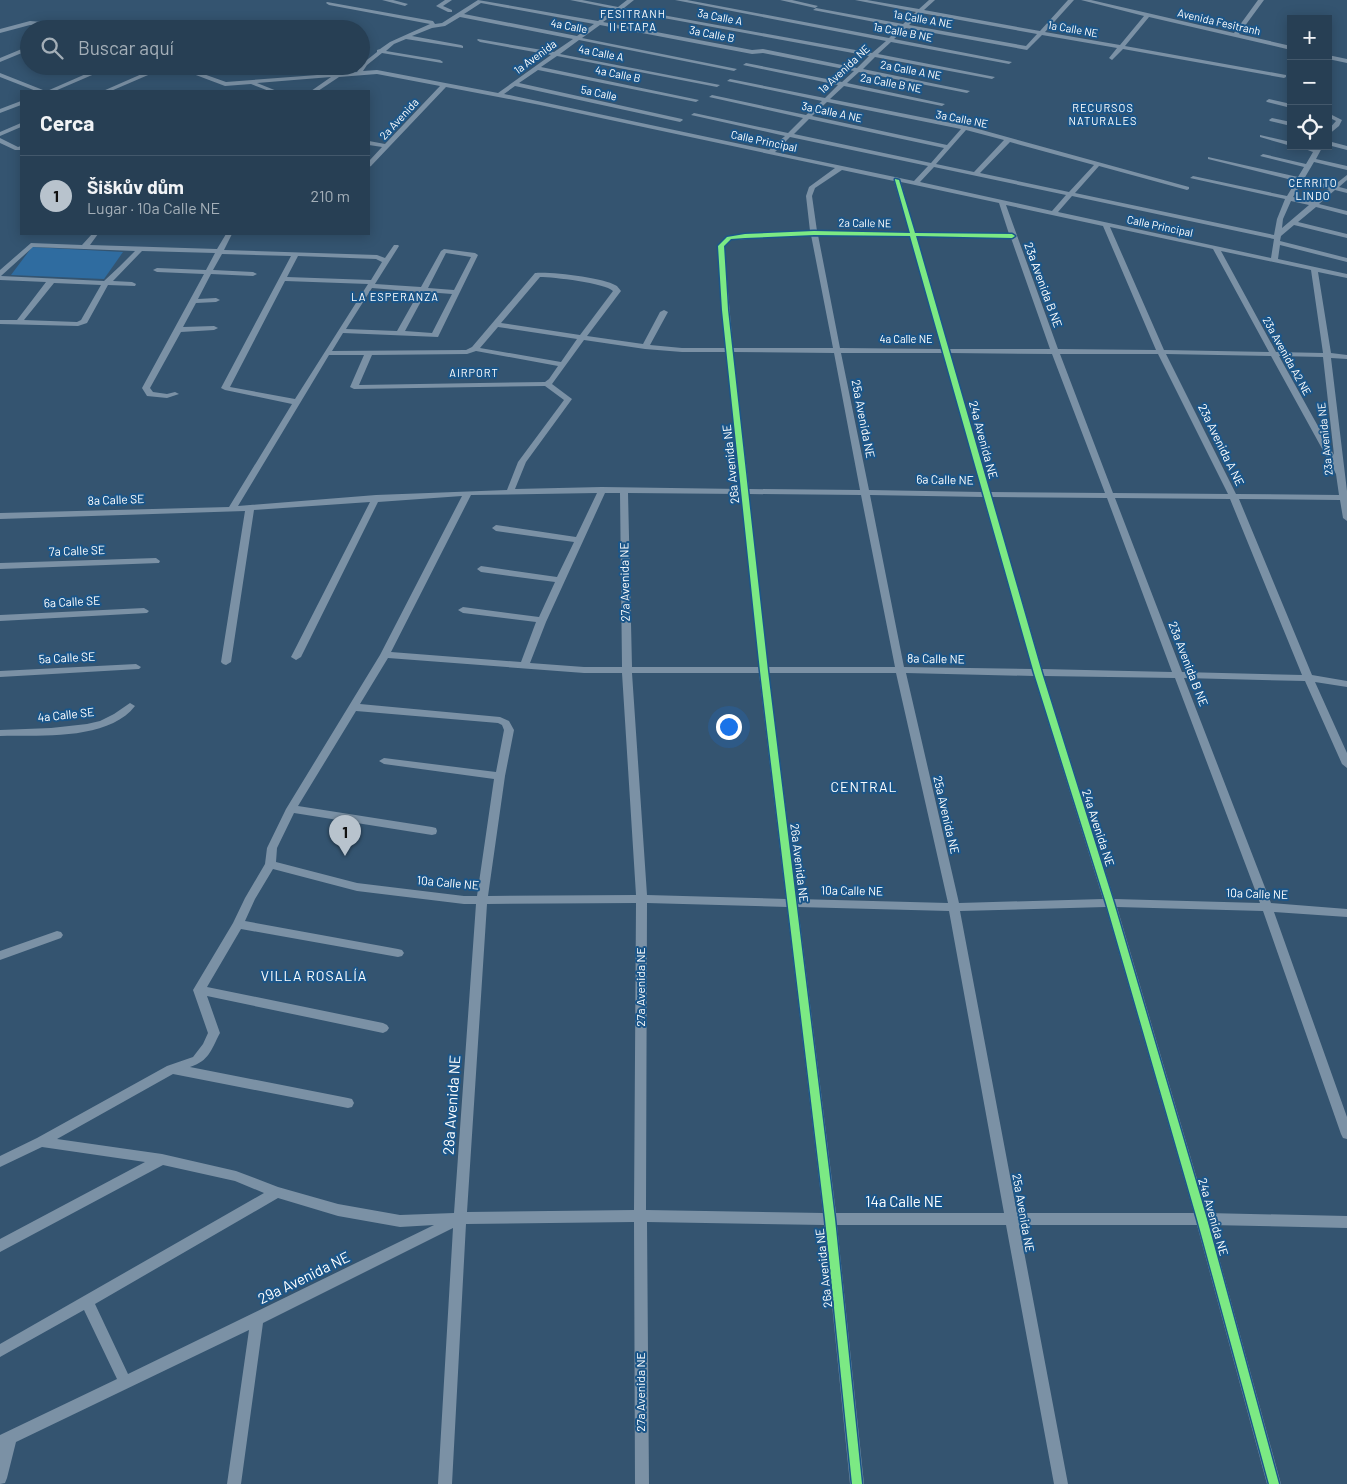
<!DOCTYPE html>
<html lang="es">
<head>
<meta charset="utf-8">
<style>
  body { margin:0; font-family:Barlow,sans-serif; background:#334a5e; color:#f1f3f6 }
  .controls { position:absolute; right:15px; top:15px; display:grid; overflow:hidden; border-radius:0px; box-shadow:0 2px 12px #0003 }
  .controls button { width:45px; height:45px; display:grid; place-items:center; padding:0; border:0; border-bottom:1px solid #43586b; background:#273f54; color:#f1f3f6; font:25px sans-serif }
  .you { position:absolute; left:728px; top:726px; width:18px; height:18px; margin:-12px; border:4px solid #fff; border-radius:50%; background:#1a73e8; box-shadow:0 0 0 8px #1a73e833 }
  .badge { display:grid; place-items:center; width:32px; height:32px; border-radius:50%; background:#b8c3cd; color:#111; font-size:16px; font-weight:700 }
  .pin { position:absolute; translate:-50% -41px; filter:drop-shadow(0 1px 2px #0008) }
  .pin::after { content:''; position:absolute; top:26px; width:18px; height:15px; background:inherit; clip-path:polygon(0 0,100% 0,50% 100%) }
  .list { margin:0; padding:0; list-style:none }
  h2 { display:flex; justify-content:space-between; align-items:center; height:65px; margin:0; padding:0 20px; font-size:21px }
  h2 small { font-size:16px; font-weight:400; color:#a4afb8 }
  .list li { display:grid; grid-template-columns:32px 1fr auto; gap:15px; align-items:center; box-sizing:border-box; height:80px; padding:0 20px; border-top:1px solid #43586b }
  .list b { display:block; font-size:19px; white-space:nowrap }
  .list p { margin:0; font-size:16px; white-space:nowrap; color:#a4afb8 }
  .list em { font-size:16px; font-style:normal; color:#a4afb8 }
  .icon { flex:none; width:28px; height:28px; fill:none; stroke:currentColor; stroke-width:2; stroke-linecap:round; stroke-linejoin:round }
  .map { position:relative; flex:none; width:1347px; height:1484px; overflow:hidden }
  .search { position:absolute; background:#273f54; box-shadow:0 2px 12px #0003; left:20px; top:20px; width:350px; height:55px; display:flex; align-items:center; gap:12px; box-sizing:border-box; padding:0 18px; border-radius:28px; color:#a4afb8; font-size:19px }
  .panel { position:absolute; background:#273f54; box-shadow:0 2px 12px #0003; left:20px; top:90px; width:350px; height:145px; border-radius:0px }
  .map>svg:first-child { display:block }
</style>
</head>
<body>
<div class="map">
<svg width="1347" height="1484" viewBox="0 0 1347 1484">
  <rect width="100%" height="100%" fill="#345470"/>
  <!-- green -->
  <path fill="#2f6ca0" d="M32,247L123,252L104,279L11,275Z"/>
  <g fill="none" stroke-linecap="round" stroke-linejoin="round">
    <!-- minor -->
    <path fill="#7b91a5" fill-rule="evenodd" d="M382,0H393L408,4L405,6Z
      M445,0H452L443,6L452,10V12H448L436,6Z
      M478,0L598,21L615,9L570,0H582L618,7L627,0H634L624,8L872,53L886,41L675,0H687L889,38L900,27L813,10L816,8L903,24L916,12L855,0H867L919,9L929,0H935L924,10L1040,31L1068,0H1074L1045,32L1120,45L1144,16L1081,0H1091L1234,33L1258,0H1264L1239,34L1291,46V50L1149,17L1125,46L1286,75V77L1284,78L1123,49L1112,60L1109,58L1117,48L1042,35L1027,50L906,28L894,39L1012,62L1009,64L891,42L878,54L995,77L992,79L875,57L863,69L970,91L967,93L859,72L847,83L945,104L942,106L844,86L830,99L971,127L1189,187V189L1187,190L1099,166L1075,193L1274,235L1277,219L1285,199L1190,178L1193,176L1287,196L1296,181L1208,159V157L1298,177L1304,167L1260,156L1263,154L1306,164L1313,152L1297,146H1308L1315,149L1317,146H1323L1316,159L1347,166V170L1314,162L1304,179L1333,186L1347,175V180L1339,187L1347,189V193L1335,190L1319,204L1347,211V215L1316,207L1298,222L1347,234V238L1294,225L1281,236L1280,241L1347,258V262L1280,245L1278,259L1347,274V278L1318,272L1331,353L1347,355V359L1331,358L1347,491V521L1343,518L1340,500L1239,499L1312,675L1347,681V687L1315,682L1347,753V768L1342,764L1305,681L1184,678L1271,903L1347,909V917L1274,912L1347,1117V1139L1343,1138L1341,1134L1263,911L1117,907L1207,1213L1347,1216V1228L1210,1225L1281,1484H1267L1197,1225H1019L1068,1484H1054L1006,1225H837L864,1484H850L824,1225L647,1222L649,1484H635L634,1222L466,1224L452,1484H438L453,1228L263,1323L241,1484H227L249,1330L16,1442L7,1478L5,1483L0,1484V1435L117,1379L84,1310L0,1357V1344L264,1193L235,1181L163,1165L0,1252V1239L145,1162L42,1147L0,1167V1156L37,1138L167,1066L193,1057L203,1044L208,1033L193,990L233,923L245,898L265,864L267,848L286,809L380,655L462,496L378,502L301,657L296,660L291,657L370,502L254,510L231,662L226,665L223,664L221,662L245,511L0,519V513L229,507L292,404L225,390L221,388L291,256L222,254L213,270L253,272L257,274L253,276L211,274L198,299L216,298L220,300L216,302L196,303L183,327L214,326L218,328L214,330L181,332L150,388L153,392L167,394L175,392L179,394L167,398L147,396L142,388L204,274L157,272L153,270L157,268L206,270L215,253L142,251L113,281L132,282L136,284L135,286L108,285L87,323L78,326L0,324V320H17L46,282L0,280V270L31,243L82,245L92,234H98L90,245L217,249L226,234H232L224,250L377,255L385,258L394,245H398L399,246L375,284L421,287L441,251L444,249L475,253L478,255L438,337L343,333L332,351L466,350L472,347L535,273C548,271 605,278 615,285C618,286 619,289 621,291L587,336L643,344L660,312L664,310L668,312L650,345L682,348H725L718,246L729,236L810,231L806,196L809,187L835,168L540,105L446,87L371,166L369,167V161L382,147L369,145V141L385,144L440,86L377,74L339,77L318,91H311L331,77L257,83L277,91H269L251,84L225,86L172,66H181L226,82L357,72L363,63L377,52V50L380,49L390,42L430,24L329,5L326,3L327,2L433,21L435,24L442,23ZM481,3L594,24L577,36L464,14ZM620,10L869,56L857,68L763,49L752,50L603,22ZM921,13L1037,34L1026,46L909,25ZM460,17L573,39L554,52L478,39L477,40L480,42L551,55L498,93L377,70L363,71L367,65L382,53L442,63L443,62L440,60L386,51L394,44L406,39L463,48V46L461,45L412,36L432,28L445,26ZM600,25L752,54L763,53L854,71L842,82L746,63L743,65L838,85L825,98L730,79L727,81L822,101L806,115L712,95L709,97L803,118L788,133L694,113L691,115L785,136L769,150L504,94L515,86L680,122L683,120L682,119L519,83L538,70L696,102L699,100L541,67L557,56L717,87L720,85L560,54L579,40L734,71L737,69L582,38ZM827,102L961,129L947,145L812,116ZM809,119L944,148L931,163L794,134ZM966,130L1004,140L974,172L936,164ZM790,137L928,166L914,181L775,152ZM1010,142L1094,165L1069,192L980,173ZM934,167L1066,195L1052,211L920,182ZM842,170L894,181L909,232L817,231L812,196L815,188ZM901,182L999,203L1009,234L915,232ZM1302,182L1329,189L1313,202L1293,197ZM1072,196L1274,239L1271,258L1058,212ZM1291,201L1309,205L1282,228L1283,219ZM1006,205L1103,226L1156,350L1058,349ZM1110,227L1213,249L1269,352L1164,350ZM811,235L833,348H733L724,246L731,240ZM818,235L910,237L941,349L840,348ZM917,237L1011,238L1050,349H949ZM33,247L135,251L119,267L104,281L1,276ZM1221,251L1311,270L1323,353L1276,352ZM446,253L471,257L454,290L428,288ZM298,256L376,259L382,262L371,280L287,277ZM540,277C553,277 605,283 613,291L580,335L501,323ZM285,281L368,284L295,399L230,387ZM54,283L101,285L81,320L77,322L24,320ZM372,288L419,292L397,331L346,329ZM426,292L452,294L432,333L405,331ZM498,327L577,339L561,362L480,348ZM584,340L645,349L682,352H726L740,489L602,487L515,489L526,462L572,399L552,384ZM476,351L558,366L549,379L545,382L359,385L372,355L467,354ZM733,352L834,353L860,490L749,489ZM841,353H943L982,492L869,490ZM950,353L1052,354L1105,493L990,492ZM1060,354H1158L1228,494L1113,493ZM1166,354L1271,356L1336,474L1339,495L1236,494ZM329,355H364L350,387L354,389L545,386L564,400L518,462L507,490L376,495L238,506ZM1279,356L1323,357L1334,455ZM597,493L576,537L496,525L492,528L496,531L574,542L557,577L481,566L477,569L481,572L555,582L539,617L463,607L458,610L463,613L536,622L521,662L391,652L471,495ZM605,493H620L622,667H584L530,663L546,622ZM628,493L741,494L759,667H632ZM749,494L861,495L895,667H768ZM870,495L983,497L1032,669L904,667ZM992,497L1107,498L1172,672L1042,669ZM1115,498L1230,499L1302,675L1182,672ZM388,658L584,673H622L636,895L488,896L505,776L514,730L509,721L500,717L360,704ZM632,673H759L786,899L647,895ZM769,673H896L948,903L797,899ZM906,673L1034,676L1103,899L959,903ZM1044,676L1175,678L1260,903L1114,899ZM356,711L498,723L502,725L504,730L496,772L384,758L379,761L384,764L494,779L477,896H464L357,883L276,862L277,848L294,813L432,835L436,834L437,831L436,828L432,827L298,806ZM273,869L357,891L464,904H476L454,1213L400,1215L338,1204L278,1187L236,1171L162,1154L57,1139L173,1074L348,1108L352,1107L354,1103L352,1099L348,1098L190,1067C209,1061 211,1050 220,1033L207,996L383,1033L387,1031L389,1028L387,1025L383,1023L207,987L241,929L398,957L402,956L404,953L402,950L398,949L245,921L255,899ZM636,903L634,1210L467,1212L487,904ZM647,903L787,907L823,1213L646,1210ZM798,907L949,911L1004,1213H836ZM1106,907L1194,1213H1017L960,911ZM278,1198L338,1216L400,1227L434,1225L128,1374L95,1304Z
      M780,0H792L818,6L815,8Z
      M30,21L42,22L63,29L30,25L0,33V29Z
      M29,46V50L0,62V58Z
      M1328,55L1347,59V63L1328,59Z
      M104,66H113L55,91H47Z
      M160,66H169L111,91H103Z
      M280,66H308L243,73L240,71L243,69Z
      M0,73L43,90L44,91H36L0,77Z
      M1269,99L1291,104V108L1267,102L1266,101Z
      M21,101V105L0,113V109Z
      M1328,113L1342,120L1339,126L1328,135V130L1336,121L1328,117Z
      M1272,118L1291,122V126L1270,121L1269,120Z
      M21,123V127L0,136V132Z
      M1260,135L1291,142V146L1260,137Z
      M0,138L18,147L21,146V150H15L0,143Z
      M1328,141L1347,146V150L1328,145Z
      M156,558L160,561L159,563L0,569V563Z
      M144,608L149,611L147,613L0,621V615Z
      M136,664L141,667L139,669L0,677V671Z
      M130,703L135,706C108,741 39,735 0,736V730L51,728L87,724L100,721L114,714Z
      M57,931L61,932L63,935L61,938L0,960V951Z"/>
    <!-- cycleway casing -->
    <g stroke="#1b5689" stroke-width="3">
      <path id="cycleway" d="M895,179L899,180L915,233L1012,234L1015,236L1012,238L916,236L1042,673L1114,903L1207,1219L1279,1484H1269L1197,1219L1106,903L1034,673L910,236L814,235L745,238L731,239L724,246L728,310L768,671L835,1219L862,1484H852L825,1219L760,671L722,310L718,246L727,237L745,234L814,231L910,233L895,180Z"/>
    </g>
    <!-- cycleway -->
    <use href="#cycleway" fill="#7ce984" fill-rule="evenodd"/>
  </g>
  <g text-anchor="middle" stroke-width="4" stroke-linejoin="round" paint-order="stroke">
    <!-- far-neighbourhood labels -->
    <g font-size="11" letter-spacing="1" fill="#fff" stroke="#1b5689">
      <text x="633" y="18">FESITRANH<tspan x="633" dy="13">II ETAPA</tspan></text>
      <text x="1103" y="112">RECURSOS<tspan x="1103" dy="13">NATURALES</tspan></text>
      <text x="1313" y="187">CERRITO<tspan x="1313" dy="13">LINDO</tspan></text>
      <text x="395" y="301">LA ESPERANZA</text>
      <text x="474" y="377">AIRPORT</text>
    </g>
    <!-- far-street labels -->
    <g font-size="11" fill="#fff" stroke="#1b5689">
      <text transform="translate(720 17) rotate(11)" y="4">3a Calle A</text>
      <text transform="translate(923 19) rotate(10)" y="4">1a Calle A NE</text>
      <text transform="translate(1219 22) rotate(13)" y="4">Avenida Fesitranh</text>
      <text transform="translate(569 26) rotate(11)" y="4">4a Calle</text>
      <text transform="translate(1073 29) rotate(10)" y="4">1a Calle NE</text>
      <text transform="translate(903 32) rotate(11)" y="4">1a Calle B NE</text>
      <text transform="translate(712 34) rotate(11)" y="4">3a Calle B</text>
      <text transform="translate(601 53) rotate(11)" y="4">4a Calle A</text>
      <text transform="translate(535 57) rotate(-36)" y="4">1a Avenida</text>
      <text transform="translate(844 69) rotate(-43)" y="4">1a Avenida NE</text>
      <text transform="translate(911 70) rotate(11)" y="4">2a Calle A NE</text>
      <text transform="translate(618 74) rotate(11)" y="4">4a Calle B</text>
      <text transform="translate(891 83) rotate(11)" y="4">2a Calle B NE</text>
      <text transform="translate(599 93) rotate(12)" y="4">5a Calle</text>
      <text transform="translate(832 112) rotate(12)" y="4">3a Calle A NE</text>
      <text transform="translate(399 119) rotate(-47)" y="4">2a Avenida</text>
      <text transform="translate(962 119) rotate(11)" y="4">3a Calle NE</text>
      <text transform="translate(764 141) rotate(12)" y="4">Calle Principal</text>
      <text transform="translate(865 223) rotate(1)" y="4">2a Calle NE</text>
      <text transform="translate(1160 226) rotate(12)" y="4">Calle Principal</text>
      <text x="906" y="343">4a Calle NE</text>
      <text transform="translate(1287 356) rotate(61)" y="4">23a Avenida A2 NE</text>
      <text transform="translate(1325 439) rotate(-96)" y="4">23a Avenida NE</text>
    </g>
    <!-- street labels -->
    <g font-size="12" fill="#fff" stroke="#1b5689">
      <text transform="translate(1043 285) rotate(70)" y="4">23a Avenida B NE</text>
      <text transform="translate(863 419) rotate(79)" y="4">25a Avenida NE</text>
      <text transform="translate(983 440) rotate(75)" y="4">24a Avenida NE</text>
      <text transform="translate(1221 445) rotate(64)" y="4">23a Avenida A NE</text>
      <text transform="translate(731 464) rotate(-96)" y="4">26a Avenida NE</text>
      <text transform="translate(945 480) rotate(1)" y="4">6a Calle NE</text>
      <text transform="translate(116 500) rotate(-2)" y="4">8a Calle SE</text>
      <text transform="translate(77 551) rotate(-2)" y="4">7a Calle SE</text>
      <text transform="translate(625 582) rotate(-91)" y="4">27a Avenida NE</text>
      <text transform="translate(72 602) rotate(-3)" y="4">6a Calle SE</text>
      <text transform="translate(67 658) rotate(-3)" y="4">5a Calle SE</text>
      <text transform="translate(936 659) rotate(1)" y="4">8a Calle NE</text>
      <text transform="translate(1188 664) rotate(69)" y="4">23a Avenida B NE</text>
      <text transform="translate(66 715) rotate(-6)" y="4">4a Calle SE</text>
      <text transform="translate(946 815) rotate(77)" y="4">25a Avenida NE</text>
      <text transform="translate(1098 828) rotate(72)" y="4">24a Avenida NE</text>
      <text transform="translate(799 863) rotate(83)" y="4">26a Avenida NE</text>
      <text transform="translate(448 883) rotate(5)" y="4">10a Calle NE</text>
      <text transform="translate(852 891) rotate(1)" y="4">10a Calle NE</text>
      <text transform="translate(1257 894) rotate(2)" y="4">10a Calle NE</text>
      <text transform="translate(641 987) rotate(-90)" y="4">27a Avenida NE</text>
      <text transform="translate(1023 1213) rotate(80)" y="4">25a Avenida NE</text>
      <text transform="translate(1213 1217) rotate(74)" y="4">24a Avenida NE</text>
      <text transform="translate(824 1268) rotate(-96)" y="4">26a Avenida NE</text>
      <text transform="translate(641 1392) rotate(-90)" y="4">27a Avenida NE</text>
    </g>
    <!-- neighbourhood labels -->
    <g font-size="14" letter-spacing="1" fill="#fff" stroke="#1b5689">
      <text x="864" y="792">CENTRAL</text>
      <text x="314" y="981">VILLA ROSALÍA</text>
    </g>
    <!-- near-street labels -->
    <g font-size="15" fill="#fff" stroke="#1b5689">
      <text transform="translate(452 1105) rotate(-86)" y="5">28a Avenida NE</text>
      <text x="904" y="1207">14a Calle NE</text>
      <text transform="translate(304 1278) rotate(-26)" y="5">29a Avenida NE</text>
    </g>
  </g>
</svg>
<div class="controls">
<button>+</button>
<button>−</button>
<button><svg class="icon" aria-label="locate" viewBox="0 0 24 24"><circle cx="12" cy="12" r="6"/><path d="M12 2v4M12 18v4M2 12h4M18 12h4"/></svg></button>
</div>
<div class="you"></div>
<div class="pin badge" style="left:345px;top:856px">1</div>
<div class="search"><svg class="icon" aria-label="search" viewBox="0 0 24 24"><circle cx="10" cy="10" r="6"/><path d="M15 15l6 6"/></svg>Buscar aquí</div>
<section class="panel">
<h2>Cerca<small></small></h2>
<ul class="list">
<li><span class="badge">1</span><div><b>Šiškův dům</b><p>Lugar · 10a Calle NE</p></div><em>210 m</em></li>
</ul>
</section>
</div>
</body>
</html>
